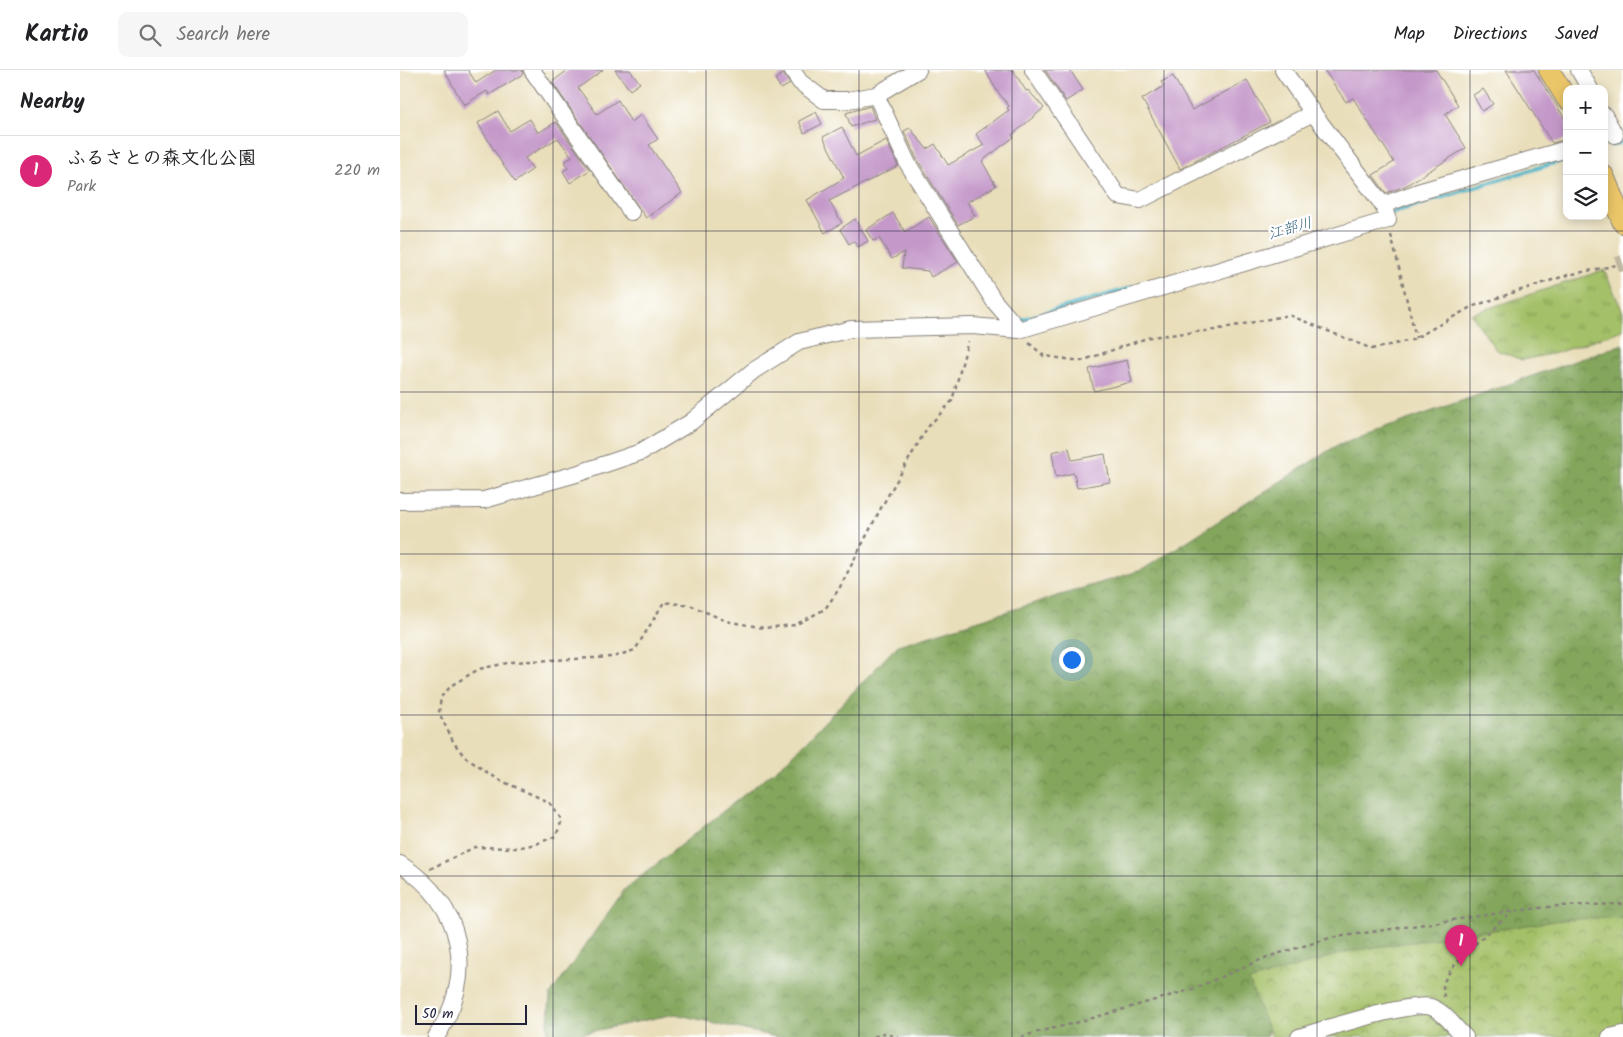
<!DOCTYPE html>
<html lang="en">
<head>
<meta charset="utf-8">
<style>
  body { margin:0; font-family:Kalam,"Klee One",sans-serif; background:#f6f6f6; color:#202124 }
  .controls { position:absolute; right:15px; top:15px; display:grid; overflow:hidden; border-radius:10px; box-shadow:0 2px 12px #0003 }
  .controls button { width:45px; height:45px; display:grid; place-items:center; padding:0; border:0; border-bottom:1px solid #e0e0e0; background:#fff; color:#202124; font:25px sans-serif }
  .scale { position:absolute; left:15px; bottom:12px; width:112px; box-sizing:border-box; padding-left:5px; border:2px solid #22223b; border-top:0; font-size:14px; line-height:18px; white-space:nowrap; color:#22223b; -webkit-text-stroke:4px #fff; paint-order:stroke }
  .you { position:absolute; left:671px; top:589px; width:18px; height:18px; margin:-12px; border:4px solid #fff; border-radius:50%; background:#1a73e8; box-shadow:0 0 0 8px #1a73e833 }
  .badge { display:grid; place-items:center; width:32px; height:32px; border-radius:50%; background:#db2777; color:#fff; font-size:16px; font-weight:700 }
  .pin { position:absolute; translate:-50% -41px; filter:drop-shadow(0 1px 2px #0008) }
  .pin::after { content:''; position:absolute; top:26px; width:18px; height:15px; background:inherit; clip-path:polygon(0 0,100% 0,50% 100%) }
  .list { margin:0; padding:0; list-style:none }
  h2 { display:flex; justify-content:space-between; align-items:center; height:65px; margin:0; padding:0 20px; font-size:21px }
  h2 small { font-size:16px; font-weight:400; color:#757577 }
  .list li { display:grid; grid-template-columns:32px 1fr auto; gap:15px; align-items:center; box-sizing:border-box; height:70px; padding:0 20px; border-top:1px solid #e0e0e0 }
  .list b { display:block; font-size:19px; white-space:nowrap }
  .list p { margin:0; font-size:16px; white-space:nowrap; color:#757577 }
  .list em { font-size:16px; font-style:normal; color:#757577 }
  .icon { flex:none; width:28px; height:28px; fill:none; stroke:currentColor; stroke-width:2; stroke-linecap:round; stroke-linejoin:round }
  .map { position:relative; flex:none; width:1223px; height:967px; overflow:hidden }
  header { display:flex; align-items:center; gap:30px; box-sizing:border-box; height:70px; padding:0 25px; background:#fff; border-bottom:1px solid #e0e0e0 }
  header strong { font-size:24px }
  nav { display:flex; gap:28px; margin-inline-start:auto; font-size:18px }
  .search { width:350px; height:45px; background:#f6f6f6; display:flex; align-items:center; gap:12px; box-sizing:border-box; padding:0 18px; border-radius:10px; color:#757577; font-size:19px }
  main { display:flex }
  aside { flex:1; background:#fff }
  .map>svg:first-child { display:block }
</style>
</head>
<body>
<header>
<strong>Kartio</strong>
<div class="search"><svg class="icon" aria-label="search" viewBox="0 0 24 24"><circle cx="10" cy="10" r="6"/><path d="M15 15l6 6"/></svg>Search here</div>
<nav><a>Map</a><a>Directions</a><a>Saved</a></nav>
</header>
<main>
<aside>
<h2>Nearby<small></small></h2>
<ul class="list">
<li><span class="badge">1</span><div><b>ふるさとの森文化公園</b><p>Park</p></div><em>220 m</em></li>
</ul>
</aside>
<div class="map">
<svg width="1223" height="967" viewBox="0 0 1223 967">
  <defs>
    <pattern id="grass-tufts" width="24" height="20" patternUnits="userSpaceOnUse" patternTransform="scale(1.25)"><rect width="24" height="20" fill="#a4c067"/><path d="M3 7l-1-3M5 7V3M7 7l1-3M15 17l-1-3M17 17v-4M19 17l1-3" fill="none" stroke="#859c56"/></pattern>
    <pattern id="forest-crowns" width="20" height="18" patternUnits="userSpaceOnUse" patternTransform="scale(1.25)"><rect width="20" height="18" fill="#83a65c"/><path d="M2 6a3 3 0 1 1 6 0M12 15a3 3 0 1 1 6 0" fill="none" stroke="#6b874d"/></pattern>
    <pattern id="park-crowns" width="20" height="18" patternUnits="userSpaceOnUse" patternTransform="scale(1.25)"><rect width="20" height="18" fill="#a4c067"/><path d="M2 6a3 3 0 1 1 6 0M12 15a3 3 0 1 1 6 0" fill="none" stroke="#859c56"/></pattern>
  </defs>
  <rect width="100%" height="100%" fill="#fff"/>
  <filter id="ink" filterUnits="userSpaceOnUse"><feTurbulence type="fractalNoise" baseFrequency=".02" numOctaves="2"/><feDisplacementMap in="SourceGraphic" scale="10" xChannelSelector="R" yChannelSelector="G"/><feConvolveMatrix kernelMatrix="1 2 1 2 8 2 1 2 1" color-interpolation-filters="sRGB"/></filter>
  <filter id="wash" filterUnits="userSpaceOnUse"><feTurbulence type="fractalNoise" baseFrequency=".0096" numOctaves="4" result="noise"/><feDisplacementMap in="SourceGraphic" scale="20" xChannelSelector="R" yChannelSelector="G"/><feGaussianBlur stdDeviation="1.12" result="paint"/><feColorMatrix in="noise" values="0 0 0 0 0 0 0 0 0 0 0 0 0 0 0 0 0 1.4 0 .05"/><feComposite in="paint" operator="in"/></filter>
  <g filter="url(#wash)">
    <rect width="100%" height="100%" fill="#e9deba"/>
    <!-- grass -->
    <path fill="url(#grass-tufts)" stroke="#637151" d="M1204,200L1223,242V260L1156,283L1122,290L1096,280L1071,244Z"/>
    <!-- forest -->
    <path fill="url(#forest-crowns)" stroke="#52644c" d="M1223,274V863L883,915L866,967H376L275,944L165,967H147L150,925L225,819L388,690L498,575L742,500L939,374Z"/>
    <!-- park -->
    <path fill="url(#park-crowns)" stroke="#637151" d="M1223,846V967H871L849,911L950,881L1162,850Z"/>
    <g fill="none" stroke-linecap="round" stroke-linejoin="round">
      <!-- stream -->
      <path stroke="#44afc2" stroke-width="4.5" d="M1212,75L1223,72
        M990,143L1167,89
        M621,250L735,217"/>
    </g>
    <g id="blocks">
      <!-- building -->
      <path fill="#c499c9" d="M44,0H68L76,13L96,0H122L123,4L89,25L87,21L64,35Z
        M168,0H203L178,18L197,44L218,30L231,52L241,45L258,69L249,75L282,123L246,148L152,12Z
        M215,0H230L240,13L230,20Z
        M585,0H613L626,21L628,20L644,38L612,65L614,67L582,91L596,116L567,132L575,146L558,155L517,89L504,61L510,58L527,79L535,74L548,95L584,75L576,64L609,40L607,38L609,36L597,21Z
        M645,0H670L683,20L666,31Z
        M924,0H1036L1058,35L1045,44L1066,78L1005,116L986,123L973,105L994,92L953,28L946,32Z
        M1106,0H1134L1167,52V69L1152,73Z
        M383,4L390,14L381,19L375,9Z
        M773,6L792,40L847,10L870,52L780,99L742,29L764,16L761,12Z
        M1083,19L1093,34L1082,41L1073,25Z
        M470,36L475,49L451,57L446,43Z
        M98,41L110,61L130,49L138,63L156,52L190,100L170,113L163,101L168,98L164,92L172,87L158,68L125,88L133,99L115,112L101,92L78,53Z
        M416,42L422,54L404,63L399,51Z
        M442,57L456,86L486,70L498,96L429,131L442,153L425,163L407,130L444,108L423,67Z
        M493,143L505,162L529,147L558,192L531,207L528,201L502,198L504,182L492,189L479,168L473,171L466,160Z
        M455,149L468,171L458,177L454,171L449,174L440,159Z
        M727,290L732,312L694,321L689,299Z
        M669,378L672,390L705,384L710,412L677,418L674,403L656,407L652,382Z"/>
    </g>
  </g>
  <g filter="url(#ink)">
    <use href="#blocks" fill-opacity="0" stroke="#86807a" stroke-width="1"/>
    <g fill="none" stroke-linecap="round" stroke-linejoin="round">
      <!-- minor-tunnel -->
      <path stroke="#c1b8a1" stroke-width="16" stroke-dasharray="16 8" stroke-linecap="butt" d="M1217,195L1223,193"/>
      <!-- minor casing -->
      <g stroke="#86807a" stroke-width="18">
        <path id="minor" d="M132,0L231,142
          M392,0L400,12L424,30H448L476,25L518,0
          M633,0L718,126L740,130L913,43
          M883,0L913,43L983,135
          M1179,0L1190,19
          M476,25L508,94L594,231L619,260
          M1204,45L1215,65
          M0,431L84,430L176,404L241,382L291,352L353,301L399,272L451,259L572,256L619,260L988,150L983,135L1018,122L1167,79
          M0,794C64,835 77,904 36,967
          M899,967C920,960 1013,931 1031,937C1045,942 1054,957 1065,967
          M1210,967L1223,964"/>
      </g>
      <!-- major casing -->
      <g stroke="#86807a" stroke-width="22">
        <path id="major" d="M1149,0L1167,29
          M1204,106L1223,153"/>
      </g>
      <!-- path -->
      <path stroke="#86807a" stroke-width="2.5" stroke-dasharray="4 4" stroke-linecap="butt" d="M991,165L1016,268
        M629,273L644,286L681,291L750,267L814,260L889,245L972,279L1012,270L1071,237L1115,222L1168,205L1217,195
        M30,799L75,777L116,778L136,774L156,766L162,750L149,732L95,708L65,687L54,673L39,643L41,627L52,615L79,599L112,592L213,587L235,580L264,532L292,536L326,551L364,558L395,555L425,539L439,519L482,436L527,358L552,331L568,271
        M1044,927C1044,923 1042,916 1044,912C1053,890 1094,857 1113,842
        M474,967L483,963L498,967
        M621,967L645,960L672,954L793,919L867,887L930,868L1114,841L1157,836L1223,834"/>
      <!-- minor -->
      <use href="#minor" stroke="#fff" stroke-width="16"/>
      <!-- major -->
      <use href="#major" stroke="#ebc669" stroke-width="20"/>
    </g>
  </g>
  <!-- grid -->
  <path fill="none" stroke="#22223b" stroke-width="1" stroke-opacity="0.55" d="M153,0V967M306,0V967M459,0V967M612,0V967M764,0V967M917,0V967M1070,0V967M0,161H1223M0,322H1223M0,484H1223M0,645H1223M0,806H1223"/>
  <g text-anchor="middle" stroke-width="4.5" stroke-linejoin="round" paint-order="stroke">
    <!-- water labels -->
    <g font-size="15" font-style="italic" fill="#316178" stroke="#fff">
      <text transform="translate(890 158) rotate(-16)" y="5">江部川</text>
    </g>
  </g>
</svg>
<div class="controls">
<button>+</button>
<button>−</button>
<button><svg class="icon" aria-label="layers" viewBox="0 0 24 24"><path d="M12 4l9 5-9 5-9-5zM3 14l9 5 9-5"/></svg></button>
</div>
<div class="scale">50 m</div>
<div class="you"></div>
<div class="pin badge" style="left:1061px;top:896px">1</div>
</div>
</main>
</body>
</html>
